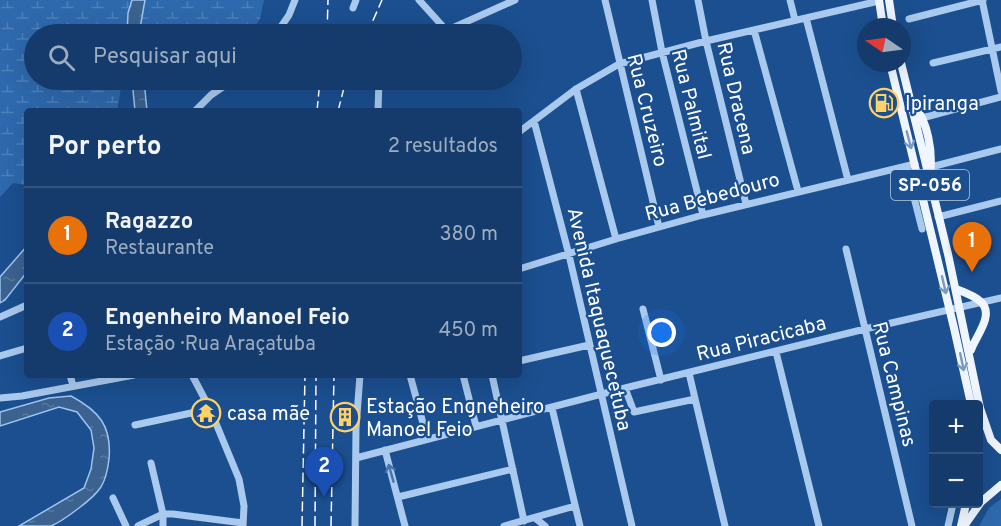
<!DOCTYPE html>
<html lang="pt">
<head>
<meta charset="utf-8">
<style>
  body { margin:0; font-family:Overpass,sans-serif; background:#1d4271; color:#f1f3f6 }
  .controls { position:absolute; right:18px; bottom:18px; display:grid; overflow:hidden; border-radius:6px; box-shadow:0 6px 24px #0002 }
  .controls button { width:54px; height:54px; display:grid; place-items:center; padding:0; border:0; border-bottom:2px solid #33557e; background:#143b6b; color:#f1f3f6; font:30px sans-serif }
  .compass { position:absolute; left:857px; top:18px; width:54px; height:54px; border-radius:50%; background:#143b6b; box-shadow:0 6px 24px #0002; rotate:283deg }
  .you { position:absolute; left:662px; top:333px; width:21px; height:21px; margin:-15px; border:4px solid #fff; border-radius:50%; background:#1a73e8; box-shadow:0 0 0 9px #1a73e833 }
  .badge { display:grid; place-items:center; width:39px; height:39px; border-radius:50%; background:#8c9099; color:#fff; font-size:20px; font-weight:700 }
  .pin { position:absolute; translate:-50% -50px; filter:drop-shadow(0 2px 3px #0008) }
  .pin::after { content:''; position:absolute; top:32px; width:21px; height:18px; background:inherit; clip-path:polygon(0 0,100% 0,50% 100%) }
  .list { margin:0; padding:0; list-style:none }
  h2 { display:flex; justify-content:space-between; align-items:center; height:78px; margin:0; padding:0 24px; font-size:26px }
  h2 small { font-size:20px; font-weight:400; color:#9dadc1 }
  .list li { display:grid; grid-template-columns:39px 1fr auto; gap:18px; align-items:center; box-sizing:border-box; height:96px; padding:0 24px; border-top:2px solid #33557e }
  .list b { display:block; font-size:22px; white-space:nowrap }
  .list p { margin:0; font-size:20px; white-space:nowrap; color:#9dadc1 }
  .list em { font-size:20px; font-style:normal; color:#9dadc1 }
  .icon { flex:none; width:33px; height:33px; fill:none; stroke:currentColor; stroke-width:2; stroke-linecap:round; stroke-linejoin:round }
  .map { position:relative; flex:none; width:1001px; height:526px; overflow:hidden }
  .search { position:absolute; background:#143b6b; box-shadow:0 6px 24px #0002; left:24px; top:24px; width:498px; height:66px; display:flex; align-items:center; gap:15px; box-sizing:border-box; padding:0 21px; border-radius:33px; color:#9dadc1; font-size:22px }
  .panel { position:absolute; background:#143b6b; box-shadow:0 6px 24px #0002; left:24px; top:108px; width:498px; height:270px; border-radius:6px }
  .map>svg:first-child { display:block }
</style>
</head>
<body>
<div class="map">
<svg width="1001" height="526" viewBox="0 0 1001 526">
  <defs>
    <pattern id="wetland-marsh" width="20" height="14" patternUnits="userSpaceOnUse" patternTransform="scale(1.5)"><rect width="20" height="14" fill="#2e69ad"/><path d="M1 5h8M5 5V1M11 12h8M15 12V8" fill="none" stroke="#4d80b9"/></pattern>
    <pattern id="water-ripples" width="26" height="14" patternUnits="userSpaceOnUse" patternTransform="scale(1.5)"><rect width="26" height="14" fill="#3c6290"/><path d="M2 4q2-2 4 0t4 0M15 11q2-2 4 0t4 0" fill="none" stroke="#597aa1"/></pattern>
  </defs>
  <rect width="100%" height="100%" fill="#1b4f8f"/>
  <!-- green -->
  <path fill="#2e69ad" d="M1001,499V526H979L989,508Z"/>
  <!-- wetland -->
  <path fill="url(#wetland-marsh)" d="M0,0H264L260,19L250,34H34V80H131L122,82L117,111H27V185L13,183L0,197Z"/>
  <!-- water -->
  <path fill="url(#water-ripples)" stroke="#9cc4f0" stroke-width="1.5" d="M132,0H145L139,34H127L128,13Z
    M132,80H144L147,111H135Z
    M27,246V272L5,300L0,303V277Z
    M71,396C99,411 112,426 109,459C106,485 100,492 79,508C71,514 61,522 51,526C42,526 28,526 19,526L84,488L91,469L94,448L91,430L77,412L59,407L0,426V412L49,398Z"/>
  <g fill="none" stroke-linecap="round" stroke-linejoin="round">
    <!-- minor -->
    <path stroke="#a9c9ee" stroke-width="7" d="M419,0L447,31
      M605,0L659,227
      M652,0L662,52L703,215
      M698,0L706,41L746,204
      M790,0L795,20
      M982,0L1001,91
      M353,8L356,0
      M806,18L848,180
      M909,19L983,0
      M754,30L798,191
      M276,34L289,15L295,0
      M439,34L515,0
      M933,63L1001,47
      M576,89L616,239
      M195,111L211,95L233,80
      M378,111L379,80
      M922,118L1001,97
      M534,121L569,255L632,526
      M519,132L576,89L619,64L706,41L879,1
      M906,166L922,229
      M931,167L1001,149
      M938,217L1001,201
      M846,249L912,526
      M519,269L616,239L703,215L915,164
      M643,309L661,380
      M0,317L27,305
      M776,352L819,526
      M0,356L27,348
      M519,361L589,345
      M689,373L725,526
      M70,375L73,386
      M192,375L210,409L239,479L244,506L243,526
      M410,375L427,438
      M463,375L476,426
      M492,375L524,521
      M625,388L634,412L695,399
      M0,398L22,396L134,375
      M552,408L580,526
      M135,425L210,409
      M385,450L405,526
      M356,458L625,388L865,329L1001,298
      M151,463L163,514V526
      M398,497L513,469
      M113,498L126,526
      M535,518L545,526
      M138,526L163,514H173L243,523
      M355,526L356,428L360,375
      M504,526L575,506
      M948,526L953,504"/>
    <!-- major -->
    <path stroke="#f0f6ff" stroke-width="8" d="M879,0L883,27
      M889,0L893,27
      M890,63L954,328L971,404
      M901,63L948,254L980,408L991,440L1001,450
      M913,104C928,121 933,152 930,174
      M956,289C964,292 975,296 981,302C995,315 975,337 971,350
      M961,526L966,504
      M964,526L981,502L1001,485"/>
    <!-- rail -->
    <path stroke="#fff" stroke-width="1.5" stroke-dasharray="10 4.5" stroke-linecap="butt" d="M327,34L328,0
      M367,34L382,0
      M317,111L320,80
      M338,111L346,80
      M302,526L305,375
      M315,526L316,375
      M331,526L334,375"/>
  </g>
  <!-- one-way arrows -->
  <defs><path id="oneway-shaft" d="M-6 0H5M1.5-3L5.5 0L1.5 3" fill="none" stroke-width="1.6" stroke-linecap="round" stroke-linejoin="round" transform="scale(1.5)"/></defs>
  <g stroke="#7b9ac1">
    <use href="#oneway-shaft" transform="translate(909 140) rotate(75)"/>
    <use href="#oneway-shaft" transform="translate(944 285) rotate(77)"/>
    <use href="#oneway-shaft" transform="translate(962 362) rotate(78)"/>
  </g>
  <use stroke="#4674ac" href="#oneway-shaft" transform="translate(391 473) rotate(-106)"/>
  <!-- icons -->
  <defs>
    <g id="fuel-ring" transform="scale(1.5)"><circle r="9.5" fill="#1b4f8f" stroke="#ffd166" stroke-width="1.5"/><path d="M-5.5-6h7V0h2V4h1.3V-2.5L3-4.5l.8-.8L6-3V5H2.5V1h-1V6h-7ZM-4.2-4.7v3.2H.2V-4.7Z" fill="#ffd166"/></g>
    <g id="temple-ring" transform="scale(1.5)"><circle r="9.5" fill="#1b4f8f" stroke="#ffd166" stroke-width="1.5"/><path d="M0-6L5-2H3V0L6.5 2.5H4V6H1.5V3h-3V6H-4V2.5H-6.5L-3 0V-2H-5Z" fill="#ffd166"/></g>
    <g id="building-ring" transform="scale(1.5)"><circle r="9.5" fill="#1b4f8f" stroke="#ffd166" stroke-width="1.5"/><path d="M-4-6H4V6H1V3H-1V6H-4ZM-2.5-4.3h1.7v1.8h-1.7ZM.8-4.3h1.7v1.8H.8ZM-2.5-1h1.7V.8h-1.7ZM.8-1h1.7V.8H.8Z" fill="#ffd166"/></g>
  </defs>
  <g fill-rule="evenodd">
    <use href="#fuel-ring" x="884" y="103"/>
    <use href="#temple-ring" x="206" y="413"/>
    <use href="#building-ring" x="345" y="417"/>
  </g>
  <g text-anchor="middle" stroke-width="4.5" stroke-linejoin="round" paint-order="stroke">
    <!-- shield labels -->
    <rect fill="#1b4f8f" stroke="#bbcadd" stroke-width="1.5" x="891" y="170" width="78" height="30" rx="4.5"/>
    <g font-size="18" font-weight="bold" fill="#fff">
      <text x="930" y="191">SP-056</text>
    </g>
    <!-- street labels -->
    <g font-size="20" fill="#fff" stroke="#1b4f8f">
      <text transform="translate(737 98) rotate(77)" y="7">Rua Dracena</text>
      <text transform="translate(692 104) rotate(76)" y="7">Rua Palmital</text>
      <text transform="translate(648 110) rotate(76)" y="7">Rua Cruzeiro</text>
      <text transform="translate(712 196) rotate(-15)" y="7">Rua Bebedouro</text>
      <text transform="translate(600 319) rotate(77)" y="7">Avenida Itaquaquecetuba</text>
      <text transform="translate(761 338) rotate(-14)" y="7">Rua Piracicaba</text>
      <text transform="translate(895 384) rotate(76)" y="7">Rua Campinas</text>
    </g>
    <!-- poi labels -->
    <g font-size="20" fill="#fff" stroke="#1b4f8f" text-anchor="start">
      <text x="905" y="110">Ipiranga</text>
      <text x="366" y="413">Estação Engneheiro<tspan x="366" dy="23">Manoel Feio</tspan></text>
      <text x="227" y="420">casa mãe</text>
    </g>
  </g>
</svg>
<div class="controls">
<button>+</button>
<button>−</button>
</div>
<svg class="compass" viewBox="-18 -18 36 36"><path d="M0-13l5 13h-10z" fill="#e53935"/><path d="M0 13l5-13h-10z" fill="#9dadc1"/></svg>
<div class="you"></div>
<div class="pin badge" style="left:972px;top:272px;background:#e8710a">1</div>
<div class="pin badge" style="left:324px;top:497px;background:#1a4fb4">2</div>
<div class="search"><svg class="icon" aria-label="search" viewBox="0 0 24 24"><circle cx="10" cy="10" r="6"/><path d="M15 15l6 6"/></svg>Pesquisar aqui</div>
<section class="panel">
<h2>Por perto<small>2 resultados</small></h2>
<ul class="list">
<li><span class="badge" style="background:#e8710a">1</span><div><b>Ragazzo</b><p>Restaurante</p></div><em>380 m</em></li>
<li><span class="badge" style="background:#1a4fb4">2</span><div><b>Engenheiro Manoel Feio</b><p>Estação · Rua Araçatuba</p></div><em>450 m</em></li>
</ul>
</section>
</div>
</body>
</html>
